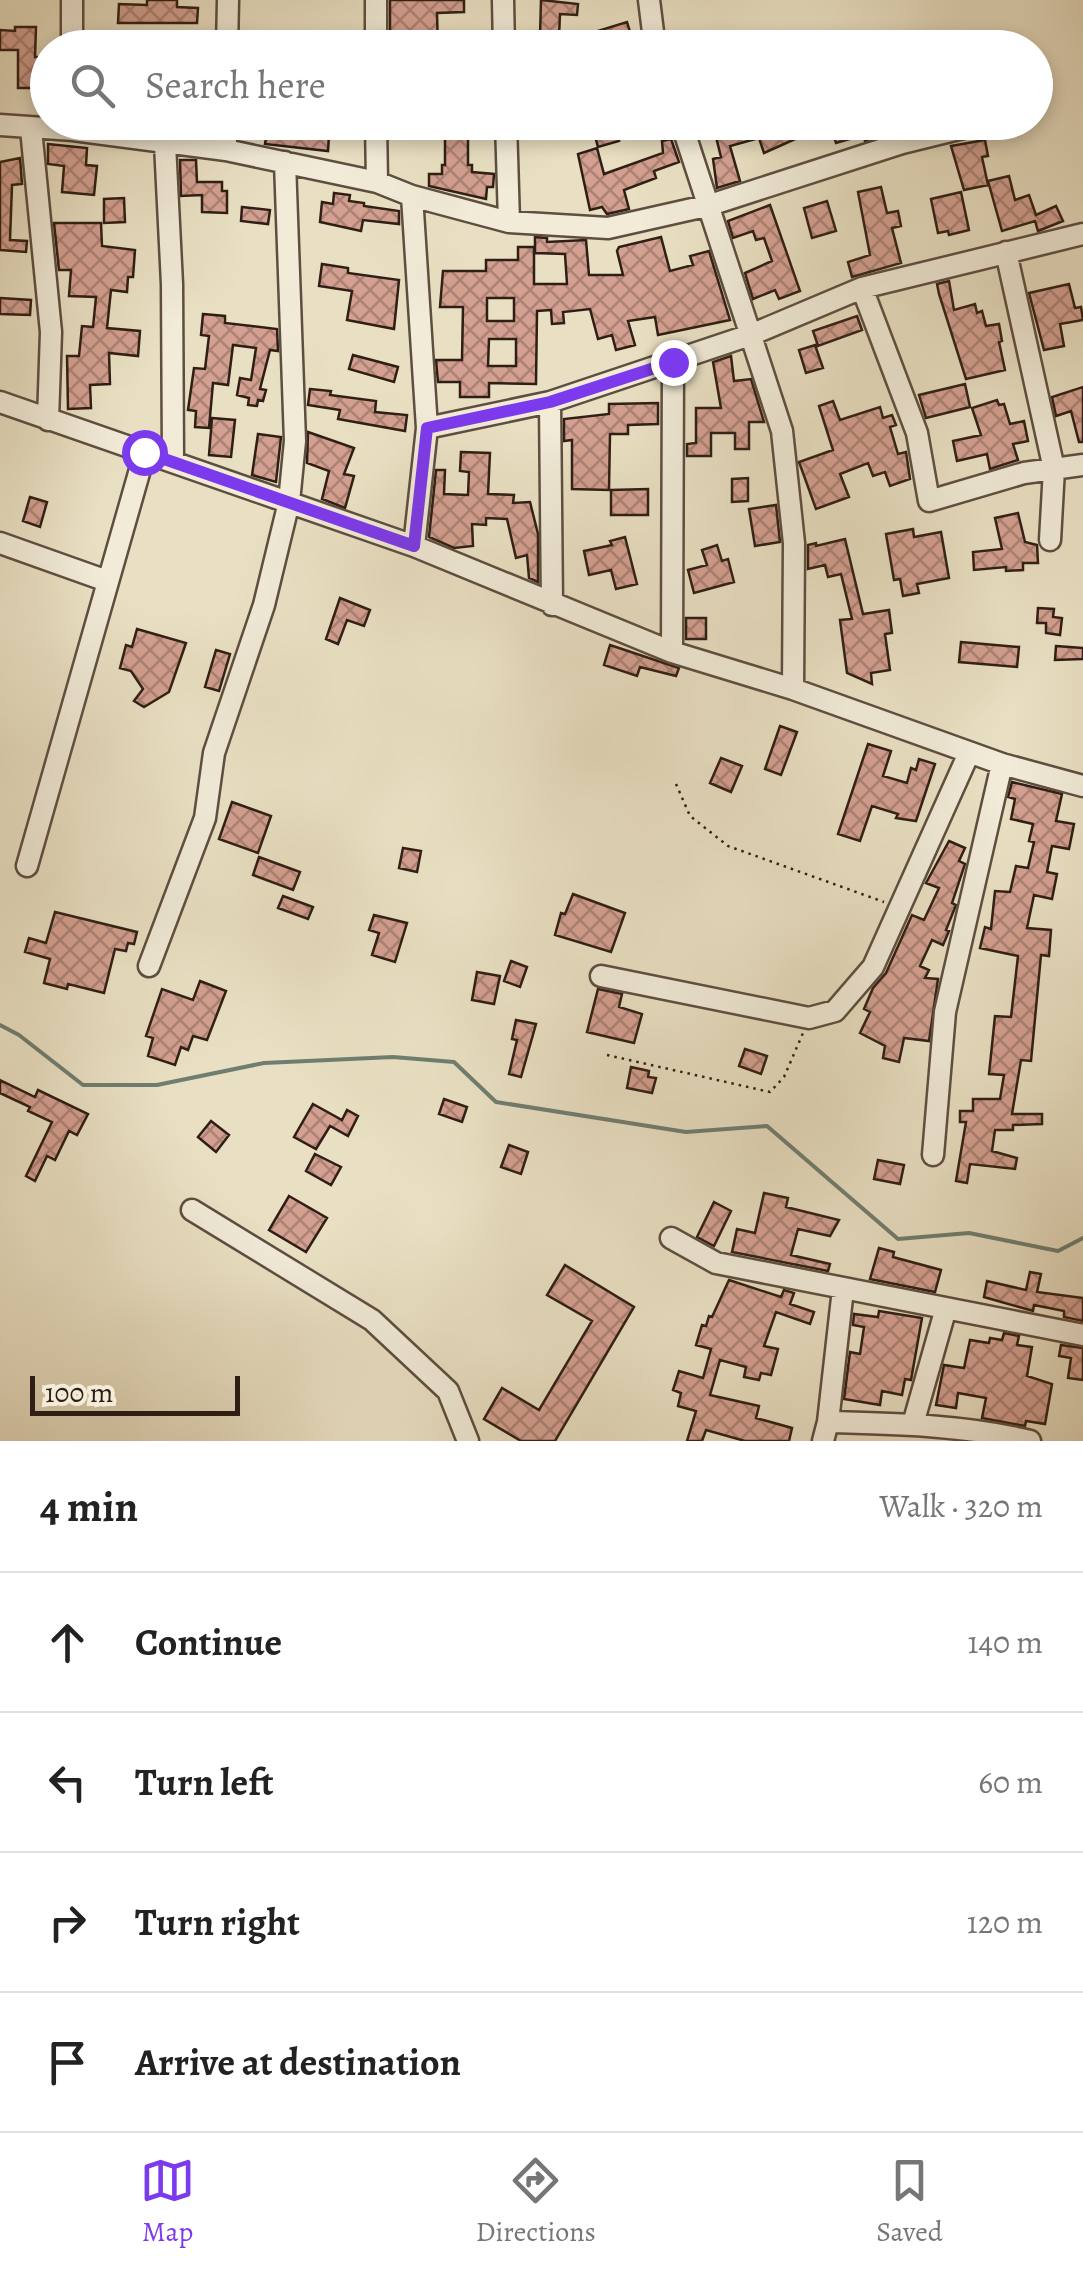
<!DOCTYPE html>
<html lang="en">
<head>
<meta charset="utf-8">
<style>
  body { margin:0; font-family:Alegreya,serif; background:#f2f2f2; color:#222 }
  .scale { position:absolute; left:30px; bottom:25px; width:210px; box-sizing:border-box; padding-left:10px; border:5px solid #2f1e14; border-top:0; font-size:28px; line-height:35px; white-space:nowrap; color:#2f1e14; -webkit-text-stroke:8px #f1ebd8; paint-order:stroke }
  .stop { position:absolute; width:30px; height:30px; margin:-22px; border:8px solid #7c3aed; border-radius:50%; background:#fff }
  .stop.end { background:#7c3aed; border-color:#fff; box-shadow:0 2px 10px #0008 }
  .list { margin:0; padding:0; list-style:none }
  h2 { display:flex; justify-content:space-between; align-items:center; height:130px; margin:0; padding:0 40px; font-size:42px }
  h2 small { font-size:32px; font-weight:400; color:#767676 }
  .list li { display:grid; grid-template-columns:65px 1fr auto; gap:30px; align-items:center; box-sizing:border-box; height:140px; padding:0 40px; border-top:2px solid #e0e0e0 }
  .list b { display:block; font-size:38px; white-space:nowrap }
  .list em { font-size:32px; font-style:normal; color:#767676 }
  .icon { flex:none; width:55px; height:55px; fill:none; stroke:currentColor; stroke-width:2; stroke-linecap:round; stroke-linejoin:round }
  .map { position:relative; flex:none; width:1083px; height:1441px; overflow:hidden }
  .search { position:absolute; background:#fff; box-shadow:0 5px 15px #0003; left:30px; right:30px; top:30px; height:110px; display:flex; align-items:center; gap:25px; box-sizing:border-box; padding:0 35px; border-radius:55px; color:#767676; font-size:38px }
  .sheet { height:690px; background:#fff }
  nav { display:flex; justify-content:space-around; align-items:center; box-sizing:border-box; height:140px; border-top:2px solid #e0e0e0; background:#fff; font-size:28px; color:#767676 }
  nav a { display:grid; justify-items:center; gap:5px }
  nav .on { color:#7c3aed }
  .map>svg:first-child { display:block }
</style>
</head>
<body>
<div class="map">
<svg width="1083" height="1441" viewBox="0 0 1083 1441">
  <defs>
    <pattern id="building-cross-hatch" width="8" height="8" patternUnits="userSpaceOnUse" patternTransform="scale(2.5)"><rect width="8" height="8" fill="#d4a091"/><path d="M0 0l8 8M0 8l8-8" fill="none" stroke="#ac8275"/></pattern>
  </defs>
  <rect width="100%" height="100%" fill="#e9e0c3"/>
  <filter id="stains"><feTurbulence type="fractalNoise" baseFrequency=".002" numOctaves="4"/><feColorMatrix values="0 0 0 0 .2 0 0 0 0 .09 0 0 0 0 .02 0 0 0 .5 -.17"/></filter>
  <radialGradient id="worn" r=".72"><stop offset=".6" stop-color="#630" stop-opacity="0"/><stop offset="1" stop-color="#630" stop-opacity=".3"/></radialGradient>
  <g fill="none" stroke-linecap="round" stroke-linejoin="round">
    <!-- stream -->
    <path stroke="#6f7e70" stroke-width="4" d="M0,1025L19,1035L83,1085H157L264,1063L393,1057L454,1062L496,1102L686,1132L767,1126L898,1239L969,1233L1058,1251L1083,1238"/>
  </g>
  <!-- building -->
  <path fill="url(#building-cross-hatch)" stroke="#2f1e14" stroke-width="2.5" fill-rule="evenodd" d="M147,0H177V7L198,8L197,23H118L119,4L147,5Z
    M390,0H464V12L437,13L438,48H412V34L390,35Z
    M541,0L578,4L577,15L560,14L559,37L540,36Z
    M627,22L635,48H595L591,33Z
    M15,27H36L35,57H48V71L34,70V88H18V50H0V30L15,31Z
    M297,122H319V134L329,135L328,151L265,144L267,133L297,138Z
    M445,122H468V165H472V172L494,174L493,187H487L486,199L429,186V174H442V165H445Z
    M591,122H614L619,141L598,147Z
    M696,122H798L802,136L764,153L759,138L730,146L740,181L717,188L713,159L721,157L715,133L700,136Z
    M830,122H885L889,133L865,141L863,135L836,143Z
    M671,139L679,162L654,171L656,178L624,190L629,209L607,214L602,207L590,210L578,154L597,148L604,174L663,153L662,141Z
    M985,140L988,156L982,157L988,185L964,190L951,146Z
    M48,144L87,148L86,165L97,166L94,195L62,192L64,166L48,164Z
    M20,158L22,184L12,185L10,240L27,241L26,252L0,250V162Z
    M180,160H196L197,182H222V191H227V213L202,212V195L181,196Z
    M1009,176L1015,200L1029,195L1036,215L1056,206L1063,221L1038,231L1035,221L1002,231L988,181Z
    M881,187L887,213L898,211L901,226L892,228L901,263L852,277L848,262L870,255L858,192Z
    M961,192L969,230L949,235L948,231L938,233L931,199Z
    M334,193L350,195L349,201L364,203V206L399,211V224L363,220L361,231L320,222L322,202L333,204Z
    M124,198L125,222L104,223V199Z
    M827,201L836,231L812,238L804,208Z
    M770,205L800,291L779,299L775,290L753,299L745,273L772,261L764,238L756,240L753,231L733,238L728,221Z
    M242,207L270,210L268,224L241,221Z
    M54,223H101L102,246L135,250L133,277H128L127,292L111,290L107,328L140,331L138,356L109,353L110,384L90,385L91,408L68,409L67,356H79L82,326L93,327L96,297L69,296L71,270H59Z
    M535,237L547,238V242L586,240L589,275H623L617,251L619,247L661,237L670,271L693,265L690,256L709,251L730,320L658,335L655,317L628,321L635,345L616,350L612,335L598,339L590,309L563,312L564,323L552,324L551,310L537,311L536,384L489,383V397H460V382H438L436,360H462L463,307H440L443,271H486V260H518V247H534V284H567L565,254L535,253ZM487,298H514V321H487ZM489,339H516V366H488Z
    M322,264L348,268V273L399,280L394,329L347,320L352,291L319,286Z
    M949,281L954,310L975,304L977,313L982,311L986,326L999,324L1002,341L999,342L1005,370L966,379L939,294L937,284Z
    M1069,284L1075,308L1081,307L1083,320L1060,324L1064,346L1044,350L1029,293Z
    M0,298L31,300L30,315L0,314Z
    M203,314L225,316V323L277,329L278,351L270,350L260,389L266,390L263,401L258,400L257,406L248,405L249,398L237,395L240,378L251,380L256,348L233,345L228,385L213,383L209,428L195,427L196,411L188,410L194,368L205,369L209,336L201,335Z
    M857,316L862,330L818,346L813,331Z
    M815,345L823,368L806,373L799,350Z
    M353,355L398,367L394,382L349,369Z
    M731,356L734,381L751,379L764,422H749V449H735V433H711V456H687V444L696,443V408H721L713,362Z
    M965,384L970,407L926,418L919,395Z
    M1083,387V442H1079L1071,411L1056,416L1052,397Z
    M310,389L331,391L330,395L376,401L375,412L407,415L405,431L338,419L340,410L308,405Z
    M997,400L999,405L1004,404L1010,424L1024,421L1028,441L1013,444L1018,460L990,469L987,454L957,461L953,441L981,435L972,408Z
    M833,401L840,420L880,407L883,418L892,415L896,425L890,427L898,454L906,452L910,479L890,486L885,472L873,476L868,463L840,474L849,497L816,509L799,462L833,450L819,406Z
    M658,403V424L628,425V434H610L609,490L572,489V440L564,441V419L609,414V404Z
    M212,418L235,420L231,457L209,455Z
    M308,432L354,448L344,474L354,476L345,508L322,499L329,471L307,463Z
    M258,434L281,437L276,482L252,475Z
    M461,452L490,453L488,494L514,495L513,503L530,502L538,534V582L529,578L527,555L516,558L507,519L486,518V525L472,524L473,546L454,548L429,537L436,470H445L444,494L468,495L469,472L460,471Z
    M748,478V501L732,502V479Z
    M648,489V515H611V490Z
    M30,497L47,502L40,527L23,521Z
    M776,505L780,542L755,546L749,509Z
    M1018,513L1025,542L1037,545L1038,563H1023V570L1006,571V567L974,570L973,552L1002,549L995,518Z
    M913,529L914,537L941,532L949,578L917,584L919,593L903,596L900,579L894,580L886,534Z
    M625,537L637,584L616,589L611,570L589,575L584,551L612,545L610,541Z
    M845,539L863,614L889,610L892,633L885,634L890,670L871,673L872,684L847,673L840,620L852,619L841,574L828,577L825,565L808,569V545L816,543V546Z
    M717,545L722,561L728,559L734,582L694,593L688,570L707,565L702,550Z
    M340,598L370,610L364,626L347,620L338,644L326,639Z
    M1038,608L1054,609L1053,617L1062,618L1060,635L1046,633V623H1037Z
    M686,618H706V639H686Z
    M137,629L186,643L169,692L144,707L134,701L143,689L131,671L120,668L126,645L132,647Z
    M961,642L1019,647L1017,667L959,662Z
    M610,645L679,668L676,676L640,667L637,676L604,665Z
    M1056,646L1083,648V659L1055,660Z
    M216,650L230,654L219,691L205,687Z
    M780,726L797,732L781,775L765,769Z
    M868,744L891,751L883,776L907,783L911,768L916,770L919,759L935,764L916,821L896,818L898,814L872,806L860,841L838,834Z
    M721,758L742,766L731,792L710,783Z
    M1012,782L1062,794L1056,821L1074,824L1069,849L1052,846L1047,872L1057,874L1052,899L1034,895L1027,928L1051,930L1049,956L1041,955L1031,1061L1021,1060L1012,1114H1042V1124L1013,1125V1130H995L992,1151L1017,1158L1015,1169L970,1164L967,1183L956,1181L966,1122H960V1111H973V1099H1000L1004,1075L989,1074L995,1016L1011,1017L1018,956L980,948L985,927L991,929L995,891L1010,892L1016,866L1028,868L1034,842L1029,841L1033,824L1011,819L1015,799L1008,797Z
    M232,802L271,816L258,853L219,839Z
    M949,841L965,848L959,861L965,864L952,903L956,905L946,930L949,931L943,945L932,940L920,966L929,970L925,978L938,979L929,1041L904,1038L899,1062L883,1058L885,1046L860,1033L870,1012L864,1009L873,988L886,973L912,915L924,920L939,888L926,883Z
    M403,848L421,851L417,872L399,868Z
    M259,857L300,872L293,890L253,875Z
    M573,894L625,913L611,952L555,935L561,913L565,914Z
    M283,896L313,907L308,919L278,908Z
    M55,912L137,932L134,944L128,943L126,951L115,949L104,993L68,984L67,989L44,983L50,959L25,952L29,938L46,943Z
    M374,915L407,923L395,962L372,955L379,933L369,930Z
    M511,961L527,967L520,987L504,981Z
    M477,972L500,976L494,1004L472,1000Z
    M200,981L226,991L207,1040L193,1036L188,1050L181,1047L175,1065L148,1056L153,1038L146,1036L162,989L193,1000Z
    M598,989L622,994L619,1007L642,1014L634,1043L587,1032Z
    M516,1020L536,1024L521,1077L509,1074L517,1040L512,1039Z
    M745,1049L767,1056L761,1074L739,1066Z
    M631,1067L649,1071L648,1077L656,1078L652,1093L627,1088Z
    M0,1080L35,1097L38,1090L88,1114L77,1135L69,1131L55,1160L47,1156L35,1181L26,1176L52,1122L28,1111L30,1107L0,1093Z
    M444,1099L467,1107L462,1122L439,1114Z
    M313,1104L342,1120L347,1110L358,1116L348,1136L330,1126L316,1149L294,1137Z
    M211,1121L229,1135L216,1152L198,1137Z
    M509,1145L528,1152L521,1174L501,1167Z
    M315,1154L341,1167L331,1185L306,1171Z
    M878,1160L904,1165L900,1184L874,1179Z
    M764,1193L788,1198L786,1207L839,1220L830,1236L798,1229L791,1255L830,1264L828,1271L732,1252L737,1229L755,1233Z
    M289,1196L327,1218L306,1252L269,1230Z
    M714,1202L731,1211L714,1246L697,1237Z
    M879,1248L894,1252L893,1257L941,1270L935,1292L870,1279Z
    M565,1265L634,1307L555,1441H521L484,1419L502,1388L539,1410L592,1321L547,1295Z
    M1030,1272L1041,1274L1037,1292L1083,1298V1321L1064,1317V1311L1034,1305L1033,1311L984,1297L987,1281L1026,1290Z
    M729,1280L781,1297L784,1290L794,1293L790,1304L814,1312L810,1324L776,1312L764,1346L778,1349L771,1375L761,1373L759,1380L744,1377L746,1367L720,1360L710,1395L759,1406L756,1418L792,1428L789,1441H745L706,1430L702,1441H687L696,1411L678,1406L681,1393L673,1390L679,1371L703,1378L711,1349L696,1345L702,1325L706,1326L709,1316L712,1317Z
    M879,1311L922,1318L911,1380L905,1379L902,1395L882,1391L880,1405L844,1399L850,1352L860,1354L864,1327L853,1325L854,1314L878,1317Z
    M1004,1333L1019,1336L1017,1345L1032,1347L1027,1376L1052,1384L1045,1424L1026,1421L1025,1426L982,1418L986,1398L958,1393L956,1408L936,1405L944,1365L964,1368L970,1340L989,1343L990,1338L1002,1340Z
    M1061,1345L1083,1348V1380L1068,1378L1071,1358L1059,1356Z"/>
  <g fill="none" stroke-linecap="round" stroke-linejoin="round">
    <!-- minor casing -->
    <g stroke="#5e4e40" stroke-width="25">
      <path id="minor" d="M72,0V48
        M503,0L504,48
        M649,0L655,48
        M227,48L228,0
        M376,48V0
        M376,122L377,182
        M506,122L509,222
        M681,122L782,431L794,543L793,689
        M0,125L73,130L226,150L377,182L412,196L509,222L608,228L710,205L902,143L983,123
        M31,129L51,332L48,420
        M165,144L172,284L173,460
        M226,150V122
        M412,196L427,428L414,546
        M1006,252L1054,469L1050,540
        M862,288L917,433L929,501L1024,473L1083,465
        M0,402L414,546L672,652L793,689L1002,764L1083,786
        M550,402L552,605
        M427,428L550,402L753,334L862,288L1083,234
        M0,543L107,581
        M672,652L673,362
        M27,866L145,452
        M149,966L205,818L214,753L264,605L289,502L295,441L285,162
        M601,976L809,1018L835,1011L873,967L969,753
        M933,1155L945,1012L1002,764
        M192,1210L372,1320L448,1391L468,1441
        M671,1238L716,1263L1083,1335
        M828,1422L843,1289
        M913,1424L946,1308
        M823,1441L828,1422C896,1424 964,1425 1030,1441"/>
    </g>
    <!-- path -->
    <path stroke="#2f1e14" stroke-width="2.5" stroke-dasharray="2.5 5" stroke-linecap="butt" d="M676,784L690,816L728,846L884,902
      M607,1055L770,1092L784,1077L803,1033"/>
    <!-- minor -->
    <use href="#minor" stroke="#f1ebd8" stroke-width="20"/>
  </g>
  <g fill="none" stroke-linecap="round" stroke-linejoin="round">
    <!-- route -->
    <path stroke="#7c3aed" stroke-width="12" d="M144,452L414,546L427,428L550,402L673,362"/>
  </g>
  <rect width="100%" height="100%" filter="url(#stains)"/>
  <rect width="100%" height="100%" fill="url(#worn)"/>
</svg>
<div class="scale">100 m</div>
<div class="stop" style="left:144px;top:452px"></div>
<div class="stop end" style="left:673px;top:362px"></div>
<div class="search"><svg class="icon" aria-label="search" viewBox="0 0 24 24"><circle cx="10" cy="10" r="6"/><path d="M15 15l6 6"/></svg>Search here</div>
</div>
<section class="sheet">
<h2>4 min<small>Walk · 320 m</small></h2>
<ul class="list">
<li><svg class="icon" aria-label="ahead" viewBox="0 0 24 24"><path d="M12 20V5M6 11l6-6 6 6"/></svg><div><b>Continue</b></div><em>140 m</em></li>
<li><svg class="icon" aria-label="left" viewBox="0 0 24 24"><path d="M17 20v-9H6M10 6l-5 5 5 5"/></svg><div><b>Turn left</b></div><em>60 m</em></li>
<li><svg class="icon" aria-label="right" viewBox="0 0 24 24"><path d="M7 20v-9h11M14 6l5 5-5 5"/></svg><div><b>Turn right</b></div><em>120 m</em></li>
<li><svg class="icon" aria-label="arrive" viewBox="0 0 24 24"><path d="M6 21V4h12l-3 4 3 4H6"/></svg><div><b>Arrive at destination</b></div></li>
</ul>
</section>
<nav>
<a class="on"><svg class="icon" aria-label="map" viewBox="0 0 24 24"><path d="M3 6l6-2 6 2 6-2v14l-6 2-6-2-6 2zM9 4v14M15 6v14"/></svg>Map</a>
<a><svg class="icon" aria-label="directions" viewBox="0 0 24 24"><path d="M12 3l9 9-9 9-9-9zM9 14v-3h6M13 9l2 2-2 2"/></svg>Directions</a>
<a><svg class="icon" aria-label="saved" viewBox="0 0 24 24"><path d="M7 4h10v16l-5-4-5 4z"/></svg>Saved</a>
</nav>
</body>
</html>
